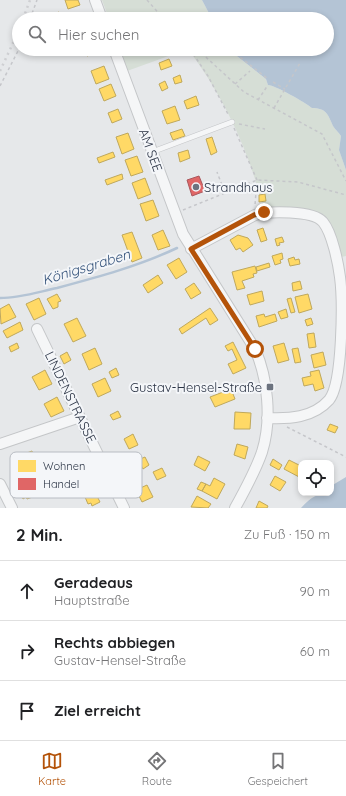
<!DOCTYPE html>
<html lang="de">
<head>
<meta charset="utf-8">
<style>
  body { margin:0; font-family:Quicksand,sans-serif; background:#f6f6f6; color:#202124 }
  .controls { position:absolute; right:12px; bottom:12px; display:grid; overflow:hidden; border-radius:8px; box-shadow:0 2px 6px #0003 }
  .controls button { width:36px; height:36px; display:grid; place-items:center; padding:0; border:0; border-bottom:1px solid #e0e0e0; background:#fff; color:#202124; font:20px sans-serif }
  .stop { position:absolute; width:12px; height:12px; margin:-9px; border:3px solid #b45309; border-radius:50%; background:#fff }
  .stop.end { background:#b45309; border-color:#fff; box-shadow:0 1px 4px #0008 }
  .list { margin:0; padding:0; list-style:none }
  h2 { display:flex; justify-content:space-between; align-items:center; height:52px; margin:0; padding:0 16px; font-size:17px }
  h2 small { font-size:13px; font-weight:400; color:#757577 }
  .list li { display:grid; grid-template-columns:26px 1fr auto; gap:12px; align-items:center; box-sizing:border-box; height:60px; padding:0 16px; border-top:1px solid #e0e0e0 }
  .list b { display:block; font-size:15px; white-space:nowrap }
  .list p { margin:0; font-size:13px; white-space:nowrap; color:#757577 }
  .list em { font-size:13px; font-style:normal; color:#757577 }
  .icon { flex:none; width:22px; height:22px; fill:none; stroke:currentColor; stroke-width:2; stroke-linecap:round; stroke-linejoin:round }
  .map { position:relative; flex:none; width:346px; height:508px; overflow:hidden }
  .search { position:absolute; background:#fff; box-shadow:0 2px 6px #0003; left:12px; right:12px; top:12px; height:44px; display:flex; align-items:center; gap:10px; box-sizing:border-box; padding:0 14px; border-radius:22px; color:#757577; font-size:15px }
  .sheet { height:232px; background:#fff }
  nav { display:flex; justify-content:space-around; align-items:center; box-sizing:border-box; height:56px; border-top:1px solid #e0e0e0; background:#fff; font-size:11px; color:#757577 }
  nav a { display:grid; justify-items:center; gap:2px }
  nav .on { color:#b45309 }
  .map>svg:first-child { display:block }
</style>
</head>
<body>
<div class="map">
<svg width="346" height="508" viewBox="0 0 346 508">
  <rect width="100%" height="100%" fill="#e6e8ea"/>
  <!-- green -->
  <path fill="#d6ded6" d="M102,0H202L212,19H109Z
    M120,49H188L127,71Z
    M188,49H228L266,79L268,85C275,85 306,103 312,108C326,108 328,114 333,126C335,129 339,133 341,136L339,150L346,170V256L336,258L323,222L264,212C251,154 224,97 188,49Z"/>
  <!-- water -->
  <path fill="#b4c4d5" d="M202,0H346V170L339,150L341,136C339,133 335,129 333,126C328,114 326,108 312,108C306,103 275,85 268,85L266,79L228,49H327V19H212Z
    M346,477V508H301C310,498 317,493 331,493V486Z"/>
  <!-- homes -->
  <path fill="#ffd966" stroke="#bfa85c" d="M65,0H78L80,5L68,9Z
    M59,12L61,17L48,19L47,17Z
    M85,49H98L99,52L87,56Z
    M169,59L172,66L161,70L159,63Z
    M104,66L109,79L96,84L91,71Z
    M180,75L182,82L175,84L173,78Z
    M165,81L168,88L162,91L159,84Z
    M111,84L116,96L104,101L99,89Z
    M196,96L199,105L187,109L184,101Z
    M175,106L180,120L167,124L162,111Z
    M118,109L122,119L112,123L108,113Z
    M182,129L185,136L173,140L170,133Z
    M128,133L134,149L122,154L116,137Z
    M212,137L217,152L211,155L206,139Z
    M188,150L190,158L180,162L178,153Z
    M113,152L115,157L99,163L97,158Z
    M137,156L143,172L131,176L125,160Z
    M122,174L123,179L107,185L105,180Z
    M145,178L151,194L138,199L132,183Z
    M265,194L266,201L259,202V195Z
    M153,200L159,216L146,221L140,204Z
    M263,228L267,240L261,242L257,230Z
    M163,230L170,246L158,250L152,235Z
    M132,232L142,258L132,262L122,235Z
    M238,235L248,238L253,245L243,252L240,248L236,250L230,240Z
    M282,237L284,242L279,243L280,245L277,246L275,239Z
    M282,253L283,259L280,260L281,263L275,265L272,256Z
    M294,257L295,260L299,259L300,264L290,266L288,259Z
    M179,258L187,272L176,279L167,265Z
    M269,263L270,267L257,271L256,267Z
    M255,266L257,273L253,274L254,277L242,281L245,288L237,290L232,272Z
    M158,275L163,283L148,293L143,285Z
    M300,281L302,289L293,291L292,283Z
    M194,283L201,293L191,299L185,289Z
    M262,291L264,301L250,305L247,295Z
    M57,294L61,301L58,302V307L53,309L47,299Z
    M308,294L312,309L299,313L295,297Z
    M39,298L46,314L34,320L26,304Z
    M291,298L295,312L291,313L287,299Z
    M9,304L16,317L1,324L0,309Z
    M210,308L218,320L210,325L206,318L182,334L179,329Z
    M286,309L288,317L281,319L278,312Z
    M264,314L265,317L275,314L277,321L259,327L256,316Z
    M77,318L86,336L73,342L64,324Z
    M311,318L313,324L307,326L305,320Z
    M20,322L23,330L7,338L3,331Z
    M314,333L316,347L309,348L307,334Z
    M233,342L246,368L233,374L228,364L237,360L232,349L228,351L225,346Z
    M17,343L19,348L11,352L9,347Z
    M284,343L289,360L278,363L273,346Z
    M95,348L102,364L89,370L82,354Z
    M298,348L301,362L295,363L292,349Z
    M67,352L71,360L64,364L60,356Z
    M323,352L326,365L314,368L311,355Z
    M116,368L119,375L112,378L109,372Z
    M45,370L52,384L39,390L32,377Z
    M319,370L324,388L315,391L313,384L304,386L302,378L311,376L310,372Z
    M105,378L111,391L98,397L92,384Z
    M231,389L235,399L215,407L210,397Z
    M57,397L64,411L51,417L44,404Z
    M118,411L121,417L113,420L110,415Z
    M235,412L251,413L250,429H234Z
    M330,424L338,427L335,433L327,430Z
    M133,434L138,445L129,449L124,439Z
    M237,444L248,447L245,459L234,455Z
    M32,451L39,466L29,470L27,466L21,467L20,463L22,460L19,456Z
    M198,456L210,462L205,471L194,465Z
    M145,457L149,465L143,469L138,460Z
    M273,459L282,465L279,470L270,465Z
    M289,460L301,466V478L284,469Z
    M162,468L166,476L157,480L153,472Z
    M275,476L286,482L280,491L270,485Z
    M214,478L225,484L217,499L202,491L206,484L210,486Z
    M31,480L38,495L27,499L26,497L23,499L17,487Z
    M201,482L206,484L202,491L197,489Z
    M147,485L153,497L142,502L136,490Z
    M95,492L100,502L92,506L91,503L88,504L85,497Z
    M197,496L211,504L208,508L191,507Z
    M259,501L268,506L267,508H256Z"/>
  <!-- shops -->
  <path fill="#e06666" stroke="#aa575c" d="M199,176L205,191L192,196L187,180Z"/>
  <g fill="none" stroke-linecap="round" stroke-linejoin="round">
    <!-- stream -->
    <path stroke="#b4c4d5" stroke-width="2.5" d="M0,298C20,298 38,292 57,288C98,277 139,266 177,248"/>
    <!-- lane casing -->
    <g stroke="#c4c6c8" stroke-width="6">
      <path id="lane" d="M152,152L232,122"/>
    </g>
    <!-- street casing -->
    <g stroke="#c4c6c8" stroke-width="12">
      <path id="street" d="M95,0L102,19
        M114,49L183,234L255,349C268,379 272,420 262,452C255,472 245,490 235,508
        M191,249L255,215C268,211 313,210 323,222C332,233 338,262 340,277C343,300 343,383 329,400C313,418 289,419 267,418
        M37,329L124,508
        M0,444L80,417
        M0,484L12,508"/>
    </g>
    <!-- path -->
    <path stroke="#c5c6ca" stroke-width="1.5" stroke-dasharray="3 3" stroke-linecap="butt" d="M147,0L164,19
      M30,19L37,0
      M190,49L208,76L229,116
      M197,49L244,92L322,134L346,181
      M231,50L268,79
      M201,53L206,49
      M273,82L285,89
      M235,84L250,71
      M0,86L19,49
      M258,100L268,85
      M274,108L300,63
      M239,124L265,129
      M234,128L257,180L255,205
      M225,193L257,180L298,182L346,195
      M183,210L225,193L217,172
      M287,427L346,457"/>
    <!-- lane -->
    <use href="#lane" stroke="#f5f6f7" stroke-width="5"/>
    <!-- street -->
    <use href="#street" stroke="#f5f6f7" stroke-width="10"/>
    <!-- rail -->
    <path stroke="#cecfd2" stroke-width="2.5" stroke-dasharray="2 4" stroke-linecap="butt" d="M23,19L30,0
      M0,71L19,30"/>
  </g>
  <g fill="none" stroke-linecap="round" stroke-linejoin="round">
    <!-- route -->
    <path stroke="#b45309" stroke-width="5" d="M255,349L191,249L254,215L264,212"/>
  </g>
  <!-- markers -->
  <g fill="#6c737f" stroke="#f4f6f9" stroke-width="1.5">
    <circle cx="196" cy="187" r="4"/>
    <rect x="266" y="383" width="8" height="8" rx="2"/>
  </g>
  <g text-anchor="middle" stroke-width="4" stroke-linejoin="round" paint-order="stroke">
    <!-- street labels -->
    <g font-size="13" fill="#2b3445" stroke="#f4f6f9">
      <text transform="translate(151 150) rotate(70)" y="5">AM SEE</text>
      <text transform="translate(71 397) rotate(64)" y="5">LINDENSTRASSE</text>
    </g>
    <!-- poi labels -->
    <g font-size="13" fill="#2b3445" stroke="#f4f6f9" text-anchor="start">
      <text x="204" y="192">Strandhaus</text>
      <text x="262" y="392" text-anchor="end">Gustav-Hensel-Straße</text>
    </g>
    <!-- water labels -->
    <g font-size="14" font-style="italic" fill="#34527a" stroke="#f4f6f9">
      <text transform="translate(86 267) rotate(-17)" y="5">Königsgraben</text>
    </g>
  </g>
  <!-- legend -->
  <rect x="10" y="452" width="132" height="46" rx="6" fill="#f4f6f9" stroke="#b8bcc3" stroke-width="1"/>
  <rect x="18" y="460" width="18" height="12" fill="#ffd966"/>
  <rect x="18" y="478" width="18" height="12" fill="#e06666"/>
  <g font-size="11" fill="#2b3445">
    <text x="43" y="470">Wohnen</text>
    <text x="43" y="488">Handel</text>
  </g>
</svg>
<div class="controls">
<button><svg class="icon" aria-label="locate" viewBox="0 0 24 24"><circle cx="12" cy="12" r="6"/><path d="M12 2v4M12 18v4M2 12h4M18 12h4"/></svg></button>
</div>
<div class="stop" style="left:255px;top:349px"></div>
<div class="stop end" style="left:264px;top:212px"></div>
<div class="search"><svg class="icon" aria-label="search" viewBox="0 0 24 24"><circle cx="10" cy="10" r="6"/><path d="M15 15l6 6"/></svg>Hier suchen</div>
</div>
<section class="sheet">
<h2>2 Min.<small>Zu Fuß · 150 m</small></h2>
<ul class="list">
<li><svg class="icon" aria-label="ahead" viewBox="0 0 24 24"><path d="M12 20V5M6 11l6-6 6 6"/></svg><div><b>Geradeaus</b><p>Hauptstraße</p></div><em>90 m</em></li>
<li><svg class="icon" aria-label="right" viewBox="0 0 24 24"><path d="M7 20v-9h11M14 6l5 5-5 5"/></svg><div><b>Rechts abbiegen</b><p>Gustav-Hensel-Straße</p></div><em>60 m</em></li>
<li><svg class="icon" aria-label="arrive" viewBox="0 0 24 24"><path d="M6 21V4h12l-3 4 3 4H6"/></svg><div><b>Ziel erreicht</b></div></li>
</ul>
</section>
<nav>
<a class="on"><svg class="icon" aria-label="map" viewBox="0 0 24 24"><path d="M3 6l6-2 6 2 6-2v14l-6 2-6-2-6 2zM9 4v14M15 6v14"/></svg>Karte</a>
<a><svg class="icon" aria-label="directions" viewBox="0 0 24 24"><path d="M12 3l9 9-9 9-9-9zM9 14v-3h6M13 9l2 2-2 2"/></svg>Route</a>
<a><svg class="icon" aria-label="saved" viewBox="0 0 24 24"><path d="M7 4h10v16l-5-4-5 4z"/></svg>Gespeichert</a>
</nav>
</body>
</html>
